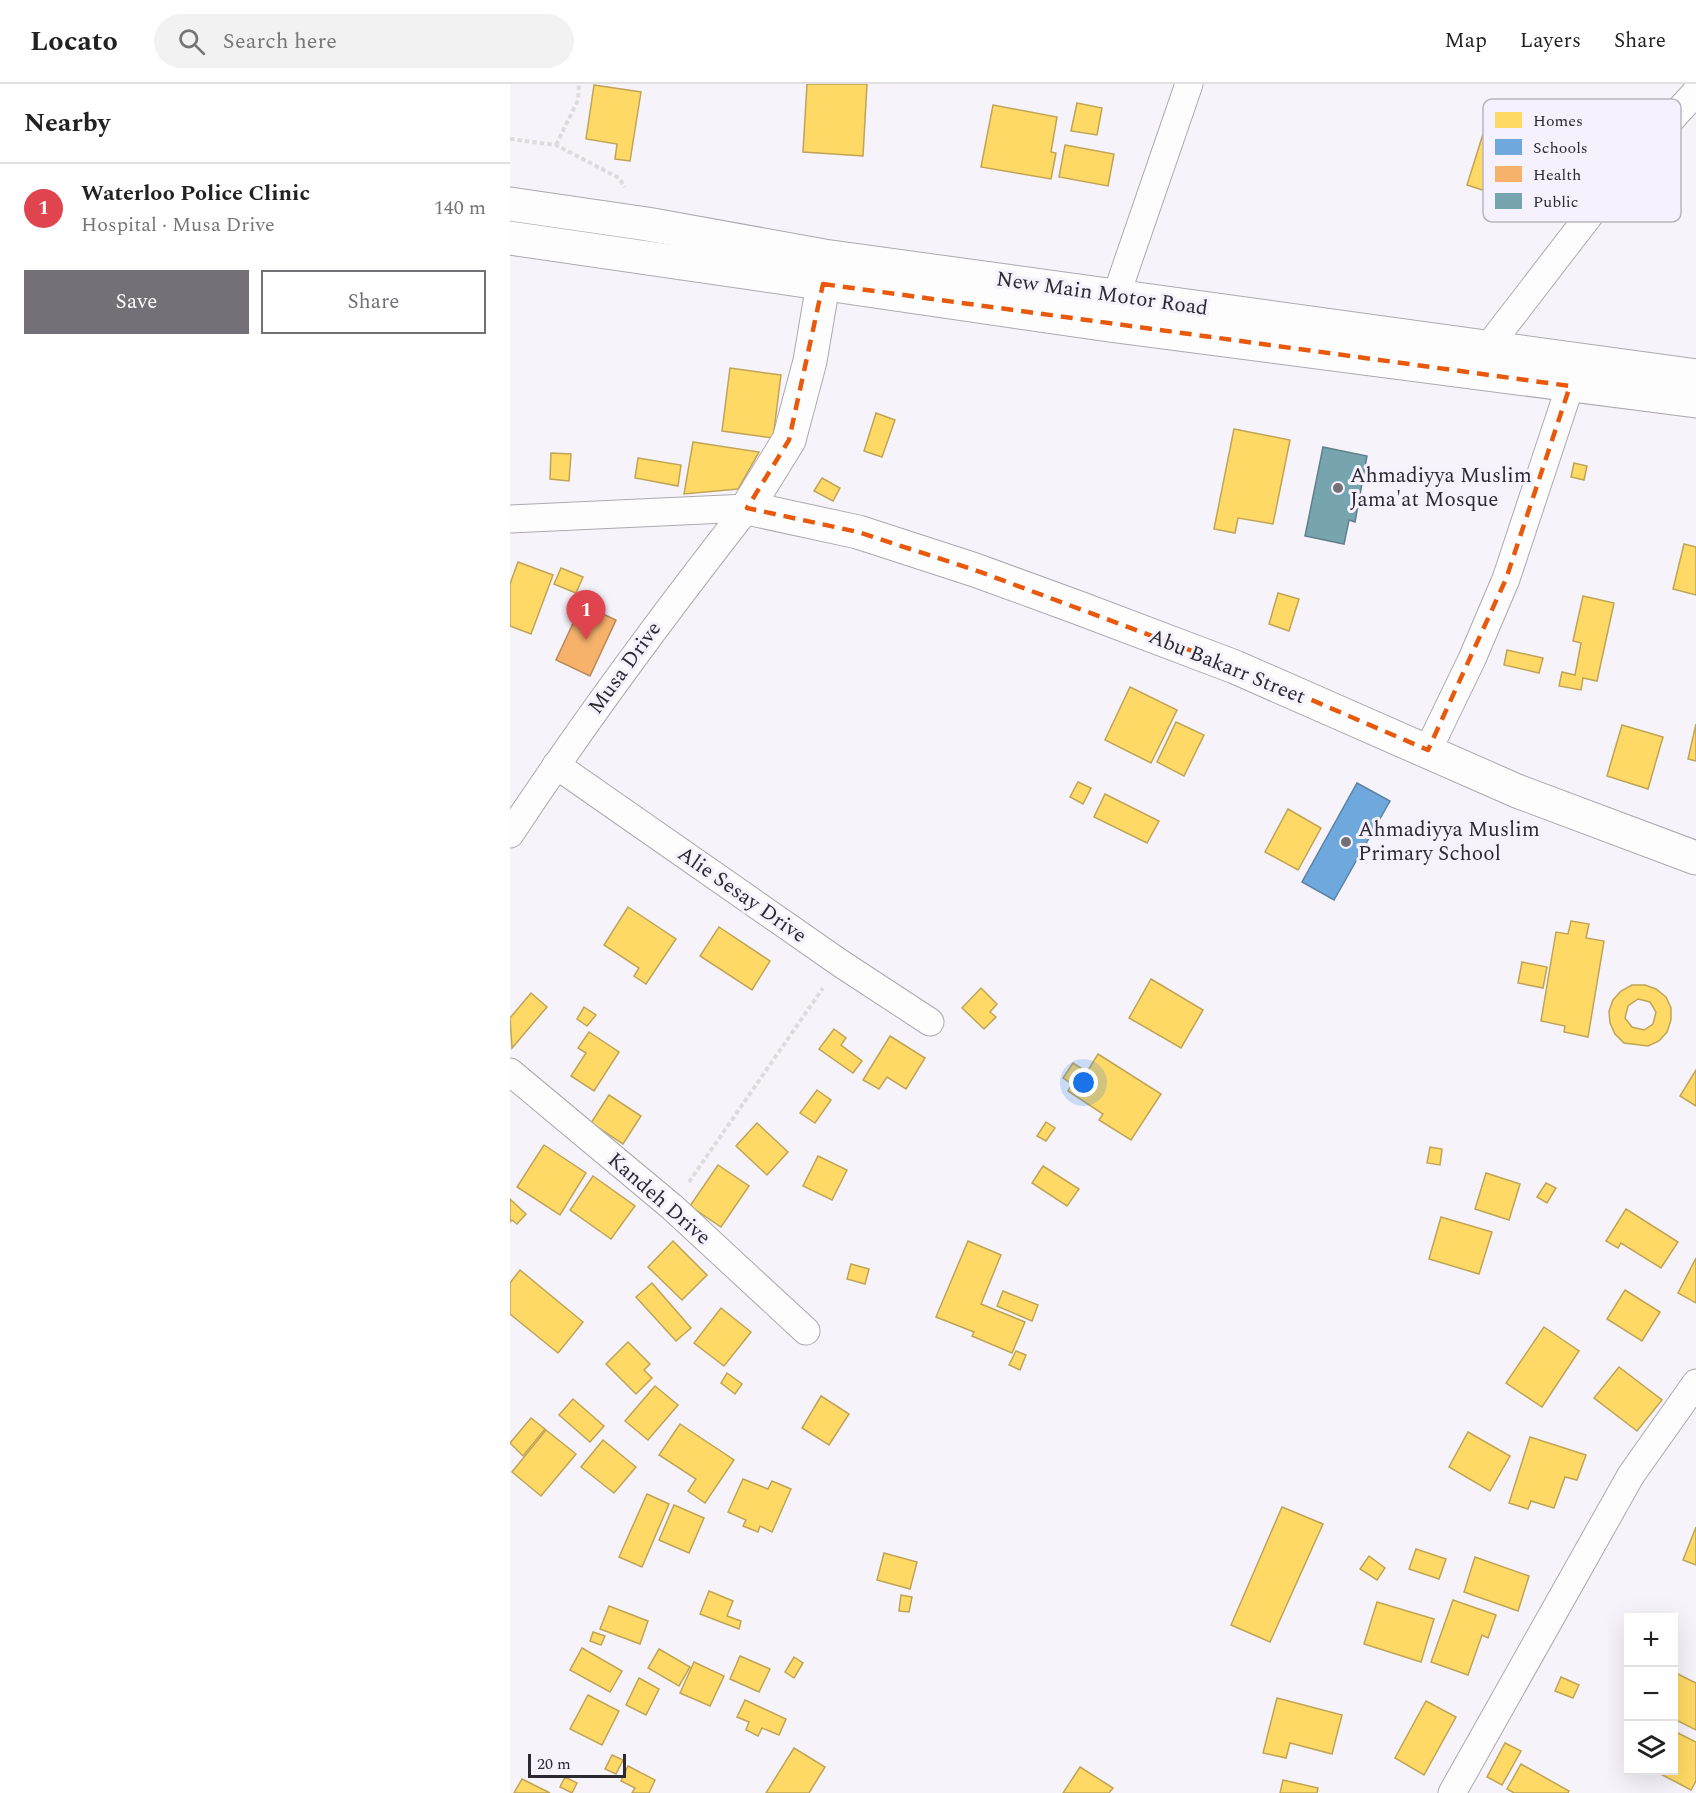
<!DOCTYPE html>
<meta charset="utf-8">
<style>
body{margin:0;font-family:Spectral,serif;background:#f2f2f2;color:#222}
.controls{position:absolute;right:18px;bottom:18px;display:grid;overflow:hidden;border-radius:0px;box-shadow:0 6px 24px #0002}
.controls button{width:54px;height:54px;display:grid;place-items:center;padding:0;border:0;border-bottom:2px solid #e0e0e0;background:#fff;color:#222;font:30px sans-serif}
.scale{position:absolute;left:18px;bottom:15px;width:98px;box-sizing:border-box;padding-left:6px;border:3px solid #2c2a30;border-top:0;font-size:16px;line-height:21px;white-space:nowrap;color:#2c2a30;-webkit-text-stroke:4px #f5f1fd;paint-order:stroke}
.you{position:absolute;left:574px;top:999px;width:21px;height:21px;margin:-15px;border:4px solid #fff;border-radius:50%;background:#1a73e8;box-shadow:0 0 0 9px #1a73e833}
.badge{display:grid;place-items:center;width:39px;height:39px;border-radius:50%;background:#737177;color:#fff;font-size:20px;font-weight:700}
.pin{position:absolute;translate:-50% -50px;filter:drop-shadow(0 2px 3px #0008)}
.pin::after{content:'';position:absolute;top:32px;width:21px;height:18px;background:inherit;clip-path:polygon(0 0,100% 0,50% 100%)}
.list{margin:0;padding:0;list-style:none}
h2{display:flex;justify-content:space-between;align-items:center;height:78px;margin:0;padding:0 24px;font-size:26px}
h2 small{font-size:20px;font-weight:400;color:#767676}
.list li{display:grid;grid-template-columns:39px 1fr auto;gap:18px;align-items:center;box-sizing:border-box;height:90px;padding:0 24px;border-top:2px solid #e0e0e0}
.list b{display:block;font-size:22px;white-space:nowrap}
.list p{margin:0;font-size:20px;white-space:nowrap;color:#767676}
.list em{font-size:20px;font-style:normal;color:#767676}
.actions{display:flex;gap:12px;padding:18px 24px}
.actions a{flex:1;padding:14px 0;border:2px solid #737177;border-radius:0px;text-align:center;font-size:21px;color:#737177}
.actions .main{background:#737177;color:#fff}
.icon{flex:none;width:33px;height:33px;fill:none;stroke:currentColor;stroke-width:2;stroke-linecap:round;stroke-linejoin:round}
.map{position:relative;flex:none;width:1186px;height:1709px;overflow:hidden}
header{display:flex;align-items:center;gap:36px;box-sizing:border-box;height:84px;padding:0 30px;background:#fff;border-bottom:2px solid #e0e0e0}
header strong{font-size:28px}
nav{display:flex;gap:33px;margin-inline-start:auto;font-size:21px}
.search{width:420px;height:54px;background:#f2f2f2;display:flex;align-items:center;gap:15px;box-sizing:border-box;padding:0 21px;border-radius:33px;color:#767676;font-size:22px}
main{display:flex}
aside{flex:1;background:#fff}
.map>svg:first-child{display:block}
.homes{fill:#ffd966;stroke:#c0a456;stroke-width:1.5;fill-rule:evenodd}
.schools{fill:#6fa8dc;stroke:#5b82a8;stroke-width:1.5}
.health{fill:#f6b26b;stroke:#b98959;stroke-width:1.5}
.public{fill:#76a5af;stroke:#608089;stroke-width:1.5}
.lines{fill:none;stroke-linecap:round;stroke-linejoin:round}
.minor-casing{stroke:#aba9af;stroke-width:29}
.tertiary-casing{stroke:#aba9af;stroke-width:35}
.trunk-casing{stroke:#aba9af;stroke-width:35}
.path{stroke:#dcdcde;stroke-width:4;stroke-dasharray:4.5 3;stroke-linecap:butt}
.minor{stroke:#fefdfe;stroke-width:27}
.tertiary{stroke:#fefdfe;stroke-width:33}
.trunk{stroke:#fefdfe;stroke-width:33}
.marked{fill:none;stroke:#e8590c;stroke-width:4.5;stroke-dasharray:12 8;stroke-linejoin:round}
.poi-dot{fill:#737177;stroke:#f5f1fd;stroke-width:2}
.labels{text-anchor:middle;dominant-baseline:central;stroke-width:6;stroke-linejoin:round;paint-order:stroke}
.street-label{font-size:21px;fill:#2c2a30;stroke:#f5f1fd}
.poi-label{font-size:21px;fill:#2c2a30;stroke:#f5f1fd;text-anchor:start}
.key{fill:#f5f1fd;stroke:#b9b5c0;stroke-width:1.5}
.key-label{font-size:16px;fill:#2c2a30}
</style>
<header>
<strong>Locato</strong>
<div class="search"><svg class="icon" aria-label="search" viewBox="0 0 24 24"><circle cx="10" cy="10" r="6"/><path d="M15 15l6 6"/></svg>Search here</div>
<nav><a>Map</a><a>Layers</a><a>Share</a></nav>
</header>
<main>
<aside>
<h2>Nearby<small></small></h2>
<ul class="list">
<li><span class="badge" style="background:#e0444e">1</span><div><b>Waterloo Police Clinic</b><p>Hospital · Musa Drive</p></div><em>140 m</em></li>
</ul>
<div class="actions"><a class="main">Save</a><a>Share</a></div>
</aside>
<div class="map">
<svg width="1186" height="1709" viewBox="0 0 1186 1709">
<rect width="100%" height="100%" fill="#f6f4fa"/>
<g class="homes">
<path d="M 297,0 L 357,0 L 353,72 L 293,68 Z"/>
<path d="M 84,1 L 131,8 L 120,77 L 105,75 L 107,60 L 76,55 Z"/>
<path d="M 567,19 L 592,24 L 587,51 L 561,47 Z"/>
<path d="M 483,21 L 547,33 L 541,68 L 546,69 L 541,95 L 471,83 Z"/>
<path d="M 973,50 L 1027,68 L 1010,118 L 957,101 Z"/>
<path d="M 555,61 L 604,70 L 598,102 L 549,93 Z"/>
<path d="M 220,284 L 271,291 L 263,354 L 212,347 Z"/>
<path d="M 366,329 L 385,336 L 372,373 L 354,367 Z"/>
<path d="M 724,345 L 780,356 L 763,440 L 728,434 L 725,449 L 704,445 Z"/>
<path d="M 183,358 L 249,368 L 228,405 L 174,410 Z"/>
<path d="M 41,369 L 61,370 L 59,397 L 40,395 Z"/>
<path d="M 128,374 L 171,381 L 168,402 L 125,394 Z"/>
<path d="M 1064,379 L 1077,382 L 1074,396 L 1061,393 Z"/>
<path d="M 312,394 L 330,404 L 323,417 L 304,407 Z"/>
<path d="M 1174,460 L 1186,463 L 1186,511 L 1163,505 Z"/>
<path d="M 8,478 L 43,491 L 21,550 L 0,542 L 0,500 Z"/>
<path d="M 51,484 L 73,493 L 66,509 L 44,500 Z"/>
<path d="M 768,509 L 789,515 L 779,547 L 759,540 Z"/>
<path d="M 1073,512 L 1104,519 L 1087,597 L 1073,594 L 1071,606 L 1049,602 L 1052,588 L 1065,591 L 1071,559 L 1063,557 Z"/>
<path d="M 997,566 L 1033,574 L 1029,589 L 994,581 Z"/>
<path d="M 620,603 L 667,626 L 641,679 L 595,656 Z"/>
<path d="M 666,638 L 694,651 L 674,692 L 647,678 Z"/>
<path d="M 1186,640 L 1186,677 L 1178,675 Z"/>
<path d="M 1112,641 L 1153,653 L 1138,705 L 1097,692 Z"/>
<path d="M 568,698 L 581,704 L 573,720 L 560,713 Z"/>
<path d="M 595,710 L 649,737 L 637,759 L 584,733 Z"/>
<path d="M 778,725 L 811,744 L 788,786 L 755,768 Z"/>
<path d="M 118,823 L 166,855 L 136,900 L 124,892 L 129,884 L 94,861 Z"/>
<path d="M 1061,837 L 1079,840 L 1076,854 L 1094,857 L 1078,953 L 1054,948 L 1055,942 L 1031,937 L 1046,848 L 1058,850 Z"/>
<path d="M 209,843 L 260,877 L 242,906 L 190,872 Z"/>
<path d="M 1012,878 L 1037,883 L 1033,904 L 1008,899 Z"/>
<path d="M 641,895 L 693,926 L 671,964 L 619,934 Z"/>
<path d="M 1122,901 L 1135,901 L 1146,905 L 1156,913 L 1161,924 L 1161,936 L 1157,948 L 1149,957 L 1138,962 L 1114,959 L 1105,950 L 1100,939 L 1099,927 L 1103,916 L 1111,907 ZM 1128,915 L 1140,918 L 1146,928 L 1143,940 L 1134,946 L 1122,943 L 1115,934 L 1118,922 Z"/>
<path d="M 471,904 L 487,920 L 480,928 L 486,933 L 474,945 L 452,924 Z"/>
<path d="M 21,909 L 37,923 L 2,964 L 0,934 Z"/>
<path d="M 74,923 L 86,931 L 77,942 L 67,935 Z"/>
<path d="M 324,945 L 336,954 L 331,961 L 352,977 L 343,989 L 309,965 Z"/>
<path d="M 79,948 L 109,968 L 84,1007 L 61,992 L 76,969 L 68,964 Z"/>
<path d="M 380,952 L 415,974 L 396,1005 L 377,993 L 369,1005 L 353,996 Z"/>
<path d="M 588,970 L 651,1010 L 621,1056 L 589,1036 L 593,1030 L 558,1007 L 562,1000 L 553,994 L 563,979 L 577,988 Z"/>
<path d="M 1186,986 L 1186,1022 L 1170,1012 Z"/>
<path d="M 307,1006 L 321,1016 L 305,1039 L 290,1029 Z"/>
<path d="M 99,1011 L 131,1032 L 113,1060 L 81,1039 Z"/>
<path d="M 536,1038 L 545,1044 L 536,1057 L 527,1052 Z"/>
<path d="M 247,1039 L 278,1068 L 257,1091 L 226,1062 Z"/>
<path d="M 34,1061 L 76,1089 L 50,1131 L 7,1103 Z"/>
<path d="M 920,1063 L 932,1065 L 930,1081 L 917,1079 Z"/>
<path d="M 308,1072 L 337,1086 L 322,1116 L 293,1102 Z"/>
<path d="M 208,1081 L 239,1102 L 211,1143 L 180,1122 Z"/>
<path d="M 533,1082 L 569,1105 L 557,1122 L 522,1099 Z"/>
<path d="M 976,1089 L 1010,1100 L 999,1136 L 965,1125 Z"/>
<path d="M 83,1092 L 125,1122 L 101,1155 L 60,1126 Z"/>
<path d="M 1036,1099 L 1046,1104 L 1037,1119 L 1027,1113 Z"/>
<path d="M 0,1115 L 16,1130 L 7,1140 L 2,1136 L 0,1138 Z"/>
<path d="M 1116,1125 L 1168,1158 L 1151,1184 L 1111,1159 L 1108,1164 L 1096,1157 Z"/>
<path d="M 931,1133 L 982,1148 L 969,1190 L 919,1175 Z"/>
<path d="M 163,1157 L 197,1191 L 172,1216 L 138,1183 Z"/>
<path d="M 458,1157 L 491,1171 L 471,1220 L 515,1238 L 502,1269 L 462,1252 L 464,1248 L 426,1233 Z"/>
<path d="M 1186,1174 L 1186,1219 L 1168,1209 Z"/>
<path d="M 341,1180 L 359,1185 L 355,1200 L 337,1195 Z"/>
<path d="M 10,1186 L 73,1238 L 48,1269 L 0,1230 L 0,1199 Z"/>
<path d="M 142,1199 L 181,1244 L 166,1257 L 126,1213 Z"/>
<path d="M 1115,1206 L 1150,1228 L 1132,1257 L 1097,1235 Z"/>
<path d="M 493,1207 L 528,1221 L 522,1237 L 487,1222 Z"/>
<path d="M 211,1224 L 241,1248 L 214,1282 L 184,1259 Z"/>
<path d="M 1034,1243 L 1069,1267 L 1032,1323 L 996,1299 Z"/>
<path d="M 118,1258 L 140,1280 L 134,1286 L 142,1294 L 126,1310 L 96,1280 Z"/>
<path d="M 506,1267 L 516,1271 L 510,1286 L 499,1281 Z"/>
<path d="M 1109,1283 L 1152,1316 L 1127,1347 L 1084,1314 Z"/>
<path d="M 217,1289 L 232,1300 L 225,1310 L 211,1299 Z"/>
<path d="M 145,1302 L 168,1321 L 138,1356 L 115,1337 Z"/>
<path d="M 311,1312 L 339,1330 L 319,1361 L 292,1344 Z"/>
<path d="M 63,1315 L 94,1342 L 80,1358 L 49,1331 Z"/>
<path d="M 21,1334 L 35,1345 L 13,1372 L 0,1359 Z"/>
<path d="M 170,1340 L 224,1376 L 195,1419 L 178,1407 L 186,1395 L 149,1371 Z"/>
<path d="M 36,1346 L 66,1370 L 31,1412 L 2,1388 Z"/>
<path d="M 958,1348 L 1000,1372 L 980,1407 L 939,1383 Z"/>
<path d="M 1020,1353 L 1076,1371 L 1067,1396 L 1055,1393 L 1044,1424 L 1021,1417 L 1018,1425 L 999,1419 Z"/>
<path d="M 93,1356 L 126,1383 L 104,1409 L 71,1383 Z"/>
<path d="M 233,1395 L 258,1405 L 262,1397 L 281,1405 L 262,1448 L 250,1442 L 248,1448 L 233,1442 L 236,1436 L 218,1428 Z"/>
<path d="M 137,1410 L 159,1420 L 132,1483 L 109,1473 Z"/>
<path d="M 164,1421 L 194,1434 L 179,1469 L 149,1456 Z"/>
<path d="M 772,1423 L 813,1440 L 760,1558 L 721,1541 Z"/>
<path d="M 1186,1443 L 1186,1481 L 1173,1476 Z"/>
<path d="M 906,1465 L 936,1475 L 929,1495 L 899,1485 Z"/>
<path d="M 374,1469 L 407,1478 L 400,1505 L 367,1496 Z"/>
<path d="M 859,1472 L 875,1484 L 867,1496 L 850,1485 Z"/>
<path d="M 965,1473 L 1019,1492 L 1008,1527 L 954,1508 Z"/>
<path d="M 199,1507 L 223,1517 L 217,1532 L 231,1537 L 229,1545 L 190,1530 Z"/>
<path d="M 391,1511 L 402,1513 L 399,1528 L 389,1527 Z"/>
<path d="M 943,1516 L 986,1531 L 978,1554 L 972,1551 L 958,1591 L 921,1578 Z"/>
<path d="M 867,1518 L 924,1535 L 911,1578 L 854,1560 Z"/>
<path d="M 99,1522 L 138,1537 L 130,1560 L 90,1545 Z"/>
<path d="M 83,1548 L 95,1552 L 91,1561 L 80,1557 Z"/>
<path d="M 72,1564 L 112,1587 L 100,1608 L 60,1586 Z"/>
<path d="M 149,1565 L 180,1583 L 169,1602 L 138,1584 Z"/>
<path d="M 230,1572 L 260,1585 L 249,1608 L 220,1595 Z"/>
<path d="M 284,1573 L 293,1579 L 284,1594 L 275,1588 Z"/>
<path d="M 184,1578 L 214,1592 L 200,1622 L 170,1609 Z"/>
<path d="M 1164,1588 L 1186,1599 L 1186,1646 L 1164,1635 Z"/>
<path d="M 1051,1593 L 1069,1601 L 1063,1614 L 1045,1607 Z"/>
<path d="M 129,1594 L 149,1605 L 136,1631 L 116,1621 Z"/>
<path d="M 78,1611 L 109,1627 L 92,1661 L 60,1645 Z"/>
<path d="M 767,1614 L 832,1631 L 822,1670 L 780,1659 L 776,1674 L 753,1669 Z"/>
<path d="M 235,1616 L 276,1635 L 269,1651 L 252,1644 L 248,1652 L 236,1646 L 239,1638 L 227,1633 Z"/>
<path d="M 916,1617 L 946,1633 L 914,1691 L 885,1674 Z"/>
<path d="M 1164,1647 L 1186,1658 L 1186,1697 L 1181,1706 L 1143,1686 L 1164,1686 Z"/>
<path d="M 995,1659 L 1011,1667 L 992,1701 L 977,1693 Z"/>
<path d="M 284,1664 L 315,1683 L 299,1709 L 256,1709 Z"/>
<path d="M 102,1671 L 113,1676 L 106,1690 L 95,1685 Z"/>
<path d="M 1011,1680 L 1059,1707 L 1058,1709 L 1004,1709 L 997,1705 Z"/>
<path d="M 118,1682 L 145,1696 L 139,1709 L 122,1709 L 125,1704 L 111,1697 Z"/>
<path d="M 570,1683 L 603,1704 L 599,1709 L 553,1709 Z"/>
<path d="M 55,1693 L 67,1699 L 62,1709 L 50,1703 Z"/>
<path d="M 12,1695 L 40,1709 L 4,1709 Z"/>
<path d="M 773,1696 L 808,1704 L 807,1709 L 770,1709 Z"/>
</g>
<path class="schools" d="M 847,699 L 880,717 L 824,816 L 792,798 Z"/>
<path class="health" d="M 72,520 L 106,536 L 80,592 L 46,576 Z"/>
<path class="public" d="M 813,363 L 857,372 L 845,438 L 839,436 L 834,460 L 795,452 Z"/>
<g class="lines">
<defs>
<g id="minor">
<path d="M 606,212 L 679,0"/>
<path d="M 978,263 L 1112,89 L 1186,8"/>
<path d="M 0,435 L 237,424"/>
<path d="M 918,666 L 962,575 L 996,495 L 1060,302"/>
<path d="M 46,681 L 330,879 L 420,938"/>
<path d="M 0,750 C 74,638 154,530 237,424"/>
<path d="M 0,988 L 162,1123 L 296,1247"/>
<path d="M 942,1709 L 1121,1391 L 1186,1299"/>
</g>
<path id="tertiary" d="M 313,200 L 300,277 L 279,356 L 237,424 L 348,448 L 465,486 L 569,524 L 725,583 L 1007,707 L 1186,774"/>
<g id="trunk">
<path d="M 0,120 L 137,140 L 314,172 L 1186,292"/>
<path d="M 0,154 L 599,241 L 1186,317"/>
</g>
</defs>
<use href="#minor" class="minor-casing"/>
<use href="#tertiary" class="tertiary-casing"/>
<use href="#trunk" class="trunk-casing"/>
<g class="path">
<path d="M 0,55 L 46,61 L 109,94 L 115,103"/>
<path d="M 46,61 L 68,16 L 69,0"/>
<path d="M 179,1098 L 313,904"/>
</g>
<use href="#minor" class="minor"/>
<use href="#tertiary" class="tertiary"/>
<use href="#trunk" class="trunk"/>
</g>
<path class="marked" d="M 313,200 L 1060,302 L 996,495 L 918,666 L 725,583 L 465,486 L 348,448 L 237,424 L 279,356 Z"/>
<g class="poi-dot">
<circle cx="828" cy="404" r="6"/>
<circle cx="836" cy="758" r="6"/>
</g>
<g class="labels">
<g class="street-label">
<text transform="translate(592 210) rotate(8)">New Main Motor Road</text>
<text transform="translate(717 583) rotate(22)">Abu Bakarr Street</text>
<text transform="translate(115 584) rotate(-54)">Musa Drive</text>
<text transform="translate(232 811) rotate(35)">Alie Sesay Drive</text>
<text transform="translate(149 1115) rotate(41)">Kandeh Drive</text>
</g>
<g class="poi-label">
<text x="840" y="392">Ahmadiyya Muslim<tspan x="840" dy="24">Jama'at Mosque</tspan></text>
<text x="848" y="746">Ahmadiyya Muslim<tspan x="848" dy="24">Primary School</tspan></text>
</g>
</g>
<rect x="973" y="15" width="198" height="123" rx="9" class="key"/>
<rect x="985" y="28" width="27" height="16" fill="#ffd966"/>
<rect x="985" y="55" width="27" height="16" fill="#6fa8dc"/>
<rect x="985" y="82" width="27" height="16" fill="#f6b26b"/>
<rect x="985" y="109" width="27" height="16" fill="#76a5af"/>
<g class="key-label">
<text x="1023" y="42">Homes</text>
<text x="1023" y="69">Schools</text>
<text x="1023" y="96">Health</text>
<text x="1023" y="123">Public</text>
</g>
</svg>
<div class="controls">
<button>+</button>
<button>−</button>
<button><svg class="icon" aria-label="layers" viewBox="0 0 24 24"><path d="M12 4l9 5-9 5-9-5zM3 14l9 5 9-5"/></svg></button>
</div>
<div class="scale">20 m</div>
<div class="you"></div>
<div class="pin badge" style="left:76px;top:556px;background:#e0444e">1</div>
</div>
</main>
